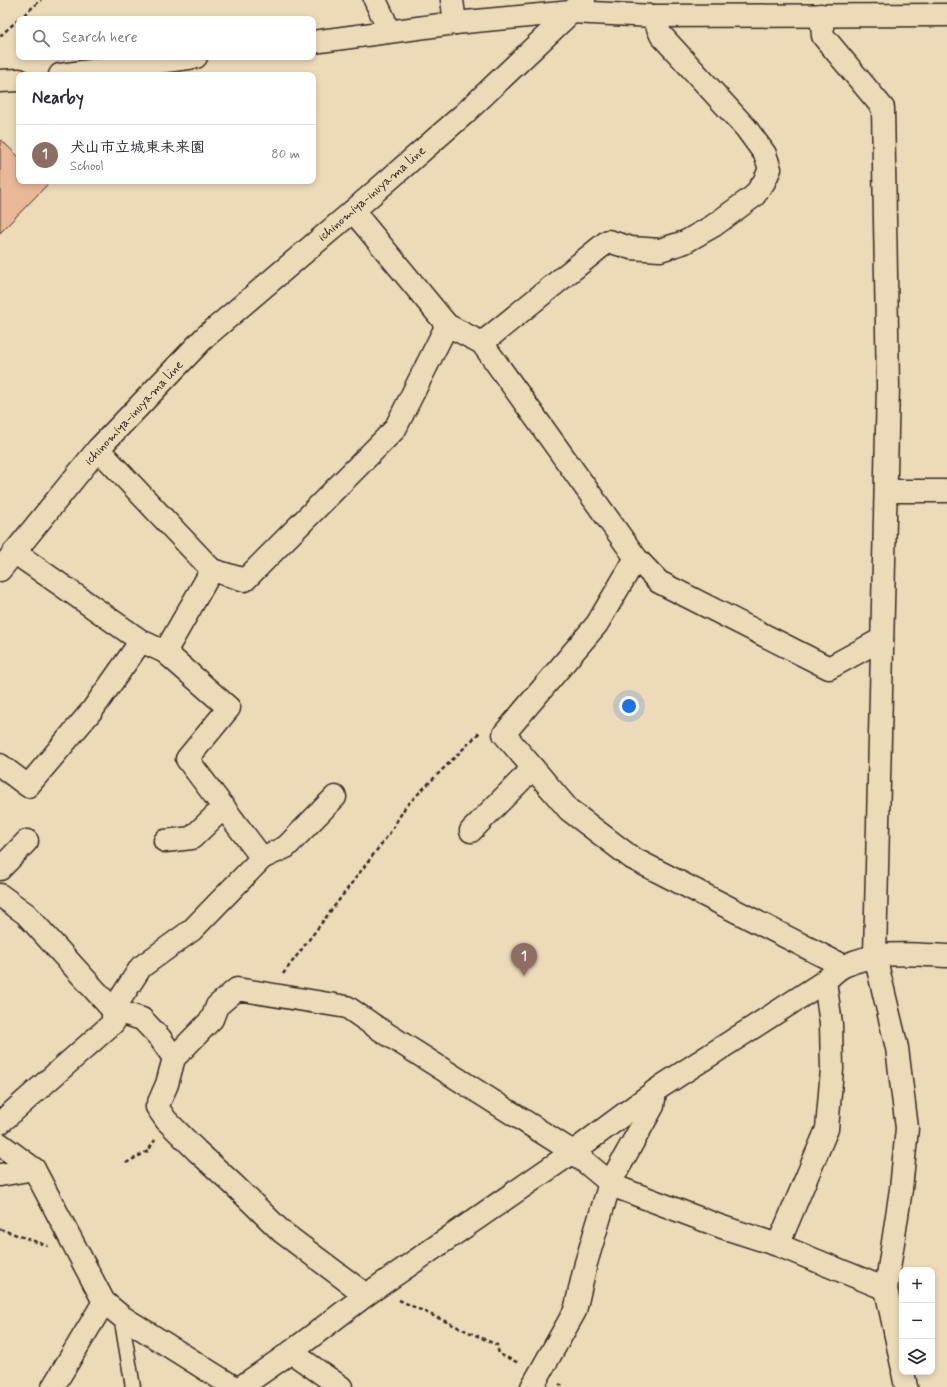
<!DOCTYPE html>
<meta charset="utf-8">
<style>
body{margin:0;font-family:Mynerve,"Klee One",sans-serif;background:#f2f2f3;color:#2b2b33}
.controls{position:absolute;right:12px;bottom:12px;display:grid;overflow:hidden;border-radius:8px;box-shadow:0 2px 6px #0003}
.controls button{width:36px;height:36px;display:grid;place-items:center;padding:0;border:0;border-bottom:1px solid #e1e1e2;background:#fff;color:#2b2b33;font:20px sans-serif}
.you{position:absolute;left:629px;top:706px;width:14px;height:14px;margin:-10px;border:3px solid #fff;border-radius:50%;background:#1a73e8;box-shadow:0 0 0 6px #1a73e833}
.badge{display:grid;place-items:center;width:26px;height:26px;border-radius:50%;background:#0f766e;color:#fff;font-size:13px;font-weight:700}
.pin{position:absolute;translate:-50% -33px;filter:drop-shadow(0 1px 2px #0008)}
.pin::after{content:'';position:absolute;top:21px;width:14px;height:12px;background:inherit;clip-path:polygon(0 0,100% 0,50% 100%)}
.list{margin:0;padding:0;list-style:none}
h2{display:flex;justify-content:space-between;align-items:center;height:52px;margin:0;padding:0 16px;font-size:17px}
h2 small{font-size:13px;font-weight:400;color:#7c7c81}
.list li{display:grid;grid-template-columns:26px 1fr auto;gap:12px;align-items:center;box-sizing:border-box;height:60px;padding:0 16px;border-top:1px solid #e1e1e2}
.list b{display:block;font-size:15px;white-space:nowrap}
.list p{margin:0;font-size:13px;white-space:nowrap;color:#7c7c81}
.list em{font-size:13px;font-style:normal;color:#7c7c81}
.icon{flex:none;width:22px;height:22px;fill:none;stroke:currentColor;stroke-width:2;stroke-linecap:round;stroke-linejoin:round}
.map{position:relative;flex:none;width:947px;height:1387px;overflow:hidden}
.search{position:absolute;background:#fff;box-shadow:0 2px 6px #0003;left:16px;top:16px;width:300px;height:44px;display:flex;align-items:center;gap:10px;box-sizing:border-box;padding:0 14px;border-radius:8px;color:#7c7c81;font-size:15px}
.panel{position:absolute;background:#fff;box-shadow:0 2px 6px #0003;left:16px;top:72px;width:300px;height:112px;border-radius:8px}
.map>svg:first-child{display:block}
.building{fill:#e8b899;stroke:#3b2a1e}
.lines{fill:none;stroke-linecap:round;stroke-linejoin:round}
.lane-casing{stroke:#3b2a1e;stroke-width:17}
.street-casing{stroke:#3b2a1e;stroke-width:25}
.primary-casing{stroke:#3b2a1e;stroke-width:25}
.path{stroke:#3b2a1e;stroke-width:2.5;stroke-dasharray:4 3;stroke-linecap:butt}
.lane{stroke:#ecdab8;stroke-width:14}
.street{stroke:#ecdab8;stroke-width:22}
.primary{stroke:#ecdab8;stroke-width:22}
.labels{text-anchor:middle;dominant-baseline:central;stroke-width:3;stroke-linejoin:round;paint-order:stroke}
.street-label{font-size:13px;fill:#3b2a1e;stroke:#ecdab8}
</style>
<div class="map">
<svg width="947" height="1387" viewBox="0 0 947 1387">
<rect width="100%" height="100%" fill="#ecdab8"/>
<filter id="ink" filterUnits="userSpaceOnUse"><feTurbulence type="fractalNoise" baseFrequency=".025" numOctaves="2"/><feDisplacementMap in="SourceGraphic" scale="8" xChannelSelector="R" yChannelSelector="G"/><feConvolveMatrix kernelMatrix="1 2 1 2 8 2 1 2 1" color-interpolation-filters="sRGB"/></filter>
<g filter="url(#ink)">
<path class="building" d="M 0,139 L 19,157 L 19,181 L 44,181 L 48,184 L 0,233 Z"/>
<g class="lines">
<defs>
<path id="lane" d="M 121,1316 L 133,1387"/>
<g id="street">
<path d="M 375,0 L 384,19 L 387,32"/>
<path d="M 452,0 L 455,23"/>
<path d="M 821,15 L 823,36 L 883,108 L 888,386 L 875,956 L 897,1048 L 907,1128 L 901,1189 L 886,1289 L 902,1365"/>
<path d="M 313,42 L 455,23 L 571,12 L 653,16 L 947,15"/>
<path d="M 60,75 L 196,57"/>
<path d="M 0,81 L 19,80"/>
<path d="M 353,211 L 447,325 L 482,343 L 636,558 L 659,582 L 829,668 L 882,639"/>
<path d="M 482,343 L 608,241 L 631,248 L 660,250 L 685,242 L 713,226 L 754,196 L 764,182 L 770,169 L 765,154 L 746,128 L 661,35 L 653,16"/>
<path d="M 98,449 L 212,570 L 165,652"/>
<path d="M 886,491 L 947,491"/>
<path d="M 636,558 L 597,624 L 504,734 L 569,810 L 632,858 L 843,966"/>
<path d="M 212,570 L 245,580 L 395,429 L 447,325"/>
<path d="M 0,765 L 28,786 L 93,709 L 141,641"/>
<path d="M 471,831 L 533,768"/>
<path d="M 165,841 L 192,838 L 224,807"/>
<path d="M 262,858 L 286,847 L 335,797"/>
<path d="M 0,869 L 27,841"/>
<path d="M 0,895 L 26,914 L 113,1010 L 142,1019 L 160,1038 L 174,1058"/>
<path d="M 0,1123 L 113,1023 L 113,1010 L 141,967 L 192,930 L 262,858 L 187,759 L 229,708 L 165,652 L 141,641 L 14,552"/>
<path d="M 0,1144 L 34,1169 L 104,1302 L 121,1316 L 234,1387"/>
<path d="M 0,1175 L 34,1169"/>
<path d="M 778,1245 L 827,1129 L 832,1069 L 831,1024 L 825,981"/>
<path d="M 366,1295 L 282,1232 L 234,1185 L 197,1151 L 166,1120 L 157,1107 L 167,1084 L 174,1058 L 212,1019 L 217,1006 L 237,989 L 347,1007 L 376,1027 L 573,1152 L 614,1186 L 722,1227 L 778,1245 L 886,1289"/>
<path d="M 291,1352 L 341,1387"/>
<path d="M 903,1372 L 906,1387"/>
<path d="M 53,1387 L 104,1302"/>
<path d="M 241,1387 L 291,1352 L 366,1295 L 573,1152 L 662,1086 L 825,981 C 831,976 837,969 844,966 C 880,950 909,954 947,956"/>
<path d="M 532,1387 L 575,1311 L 586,1263 L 610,1183 L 653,1106 L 655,1091"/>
</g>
<path id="primary" d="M 0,570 L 98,449 L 205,337 L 353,211 L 464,114 L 584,0"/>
</defs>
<use href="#lane" class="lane-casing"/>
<use href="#street" class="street-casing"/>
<use href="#primary" class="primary-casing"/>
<g class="path">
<path d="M 19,19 L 41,0"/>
<path d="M 0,36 L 19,19"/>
<path d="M 283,974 L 389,834 L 406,806 L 480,732"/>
<path d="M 126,1163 L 148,1151 L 155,1140"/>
<path d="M 0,1229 L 48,1246"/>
<path d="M 399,1300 L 497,1345 L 499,1354 L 519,1363"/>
<path d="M 559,1384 L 565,1387"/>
</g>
<use href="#lane" class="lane"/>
<use href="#street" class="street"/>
<use href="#primary" class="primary"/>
</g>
</g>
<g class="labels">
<g class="street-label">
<text transform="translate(372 194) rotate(-41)">ichinomiya-inuyama line</text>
<text transform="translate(134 413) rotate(-47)">ichinomiya-inuyama line</text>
</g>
</g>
</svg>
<div class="controls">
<button>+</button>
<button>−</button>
<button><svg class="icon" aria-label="layers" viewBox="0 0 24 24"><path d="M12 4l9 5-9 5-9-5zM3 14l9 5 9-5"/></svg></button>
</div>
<div class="you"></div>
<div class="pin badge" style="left:524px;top:976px;background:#8d6e63">1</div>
<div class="search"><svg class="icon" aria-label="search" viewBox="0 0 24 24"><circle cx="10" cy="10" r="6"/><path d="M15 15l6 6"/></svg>Search here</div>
<section class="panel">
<h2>Nearby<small></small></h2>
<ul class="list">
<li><span class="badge" style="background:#8d6e63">1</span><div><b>犬山市立城東未来園</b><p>School</p></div><em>80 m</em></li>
</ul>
</section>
</div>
